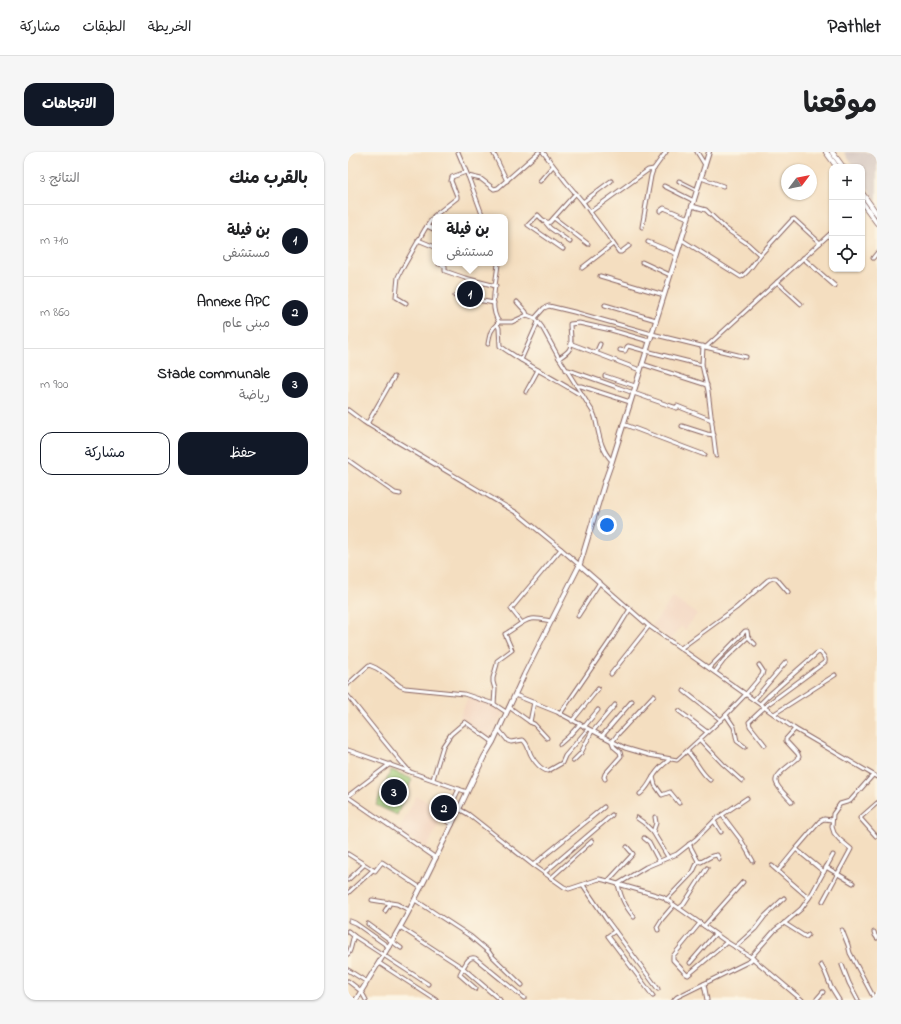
<!DOCTYPE html>
<html lang="ar">
<meta charset="utf-8">
<style>
body{margin:0;font-family:"Indie Flower","Playpen Sans Arabic",sans-serif;background:#f6f6f6;color:#202124;direction:rtl}
.controls{position:absolute;right:12px;top:12px;display:grid;overflow:hidden;border-radius:8px;box-shadow:0 1px 3px #0004}
.controls button{width:36px;height:36px;display:grid;place-items:center;padding:0;border:0;border-bottom:1px solid #e0e0e0;background:#fff;color:#202124;font:20px sans-serif}
.compass{position:absolute;left:433px;top:12px;width:36px;height:36px;border-radius:50%;background:#fff;box-shadow:0 1px 3px #0004;rotate:58deg}
.you{position:absolute;left:259px;top:373px;width:14px;height:14px;margin:-10px;border:3px solid #fff;border-radius:50%;background:#1a73e8;box-shadow:0 0 0 6px #1a73e833}
.badge{display:grid;place-items:center;width:26px;height:26px;border-radius:50%;background:#111827;color:#fff;font-size:13px;font-weight:700}
.pin{position:absolute;translate:-50% -50%;border:2px solid #fff;box-shadow:0 1px 4px #0006}
.popup{position:absolute;left:84px;top:62px;width:76px;height:52px;box-sizing:border-box;display:grid;place-content:center;border-radius:8px;background:#fff;filter:drop-shadow(0 1px 3px #0005);font-size:13px;white-space:nowrap;color:#757577}
.popup b{font-size:15px;color:#202124}
.popup::after{content:'';position:absolute;left:50%;top:100%;margin-left:-8px;border:8px solid transparent;border-top-color:#fff}
.list{margin:0;padding:0;list-style:none}
h2{display:flex;justify-content:space-between;align-items:center;height:52px;margin:0;padding:0 16px;font-size:17px}
h2 small{font-size:13px;font-weight:400;color:#757577}
.list li{display:grid;grid-template-columns:26px 1fr auto;gap:12px;align-items:center;box-sizing:border-box;height:72px;padding:0 16px;border-top:1px solid #e0e0e0}
.list b{display:block;font-size:15px;white-space:nowrap}
.list p{margin:0;font-size:13px;white-space:nowrap;color:#757577}
.list em{font-size:13px;font-style:normal;color:#757577}
.actions{display:flex;gap:8px;padding:12px 16px}
.actions a{flex:1;padding:9px 0;border:1px solid #111827;border-radius:12px;text-align:center;font-size:14px;color:#111827}
.actions .main{background:#111827;color:#fff}
.icon{flex:none;width:22px;height:22px;fill:none;stroke:currentColor;stroke-width:2;stroke-linecap:round;stroke-linejoin:round}
.map{position:relative;flex:none;width:529px;height:848px;overflow:hidden;direction:ltr;border-radius:12px}
header{display:flex;align-items:center;gap:24px;box-sizing:border-box;height:56px;padding:0 20px;background:#fff;border-bottom:1px solid #e0e0e0}
header strong{font-size:19px}
nav{display:flex;gap:22px;margin-inline-start:auto;font-size:14px}
.intro{display:flex;align-items:center;justify-content:space-between;box-sizing:border-box;height:96px;padding:0 24px}
h1{margin:0;font-size:28px}
.button{padding:10px 18px;border-radius:12px;background:#111827;color:#fff;font-size:14px;font-weight:700}
main{display:flex;gap:24px;padding:0 24px}
aside{flex:1;background:#fff;border-radius:12px;box-shadow:0 1px 3px #0004}
.map>svg:first-child{display:block}
.built{fill:#f3d4bf}
.industrial{fill:#cfc0bb}
.green{fill:#a0cc79;stroke:#757652}
.lines{fill:none;stroke-linecap:round;stroke-linejoin:round}
.minor-casing{stroke:#86625f;stroke-width:5}
.major-casing{stroke:#86625f;stroke-width:6}
.highway-casing{stroke:#86625f;stroke-width:6}
.minor{stroke:#fff;stroke-width:3}
.major{stroke:#fff;stroke-width:4}
.highway{stroke:#fff;stroke-width:4.5}
</style>
<header>
<strong>Pathlet</strong>
<nav><a>الخريطة</a><a>الطبقات</a><a>مشاركة</a></nav>
</header>
<div class="intro"><h1>موقعنا</h1><a class="button">الاتجاهات</a></div>
<main>
<div class="map">
<svg width="529" height="848" viewBox="0 0 529 848">
<rect width="100%" height="100%" fill="#fcf5e5"/>
<filter id="ink" filterUnits="userSpaceOnUse"><feTurbulence type="fractalNoise" baseFrequency=".025" numOctaves="2"/><feDisplacementMap in="SourceGraphic" scale="8" xChannelSelector="R" yChannelSelector="G"/><feConvolveMatrix kernelMatrix="1 2 1 2 8 2 1 2 1" color-interpolation-filters="sRGB"/></filter>
<filter id="wash" filterUnits="userSpaceOnUse"><feTurbulence type="fractalNoise" baseFrequency=".012" numOctaves="4" result="noise"/><feDisplacementMap in="SourceGraphic" scale="16" xChannelSelector="R" yChannelSelector="G"/><feGaussianBlur stdDeviation="0.9" result="paint"/><feColorMatrix in="noise" values="0 0 0 0 0 0 0 0 0 0 0 0 0 0 0 0 0 1.4 0 .05"/><feComposite in="paint" operator="in"/></filter>
<g filter="url(#wash)">
<rect width="100%" height="100%" fill="#f4dec0"/>
<g class="built">
<path d="M 325,445 L 349,462 L 337,478 L 333,474 L 322,488 L 304,474 Z"/>
<path d="M 120,545 L 146,552 L 155,561 L 142,588 L 112,565 Z"/>
<path d="M 68,644 L 94,656 L 90,663 L 94,665 L 79,696 L 51,678 Z"/>
</g>
<path class="industrial" d="M 496,0 L 529,0 L 529,49 L 514,28 L 514,15 L 506,15 Z"/>
<path class="green" d="M 43,618 L 64,627 L 49,663 L 28,653 Z"/>
</g>
<g filter="url(#ink)">
<g class="lines">
<defs>
<g id="minor">
<path d="M 110,0 L 120,24 L 135,65"/>
<path d="M 145,0 L 159,29"/>
<path d="M 195,0 L 218,30 L 235,50 L 242,60 L 260,84 L 271,100 L 273,100 L 281,94"/>
<path d="M 349,0 L 357,13"/>
<path d="M 120,24 L 133,27 L 146,37 L 150,36 L 191,0"/>
<path d="M 353,26 L 375,34"/>
<path d="M 192,29 L 205,14"/>
<path d="M 331,29 L 349,38"/>
<path d="M 316,34 L 346,49"/>
<path d="M 235,50 L 263,29"/>
<path d="M 344,54 L 358,58 L 361,61 L 378,77 L 400,92 L 412,103 L 444,68 L 446,67 L 472,91"/>
<path d="M 312,59 L 316,56 L 340,66"/>
<path d="M 242,60 L 300,18 L 306,17"/>
<path d="M 206,66 L 240,92"/>
<path d="M 197,70 L 202,76 L 222,90"/>
<path d="M 79,74 L 87,78"/>
<path d="M 294,75 L 303,24 L 305,18 L 318,0"/>
<path d="M 70,88 L 87,95"/>
<path d="M 334,88 L 393,125 C 401,120 406,111 412,103"/>
<path d="M 300,90 L 329,102"/>
<path d="M 215,97 L 180,73 L 190,63 C 193,66 197,72 202,70 L 228,41"/>
<path d="M 455,106 L 487,134"/>
<path d="M 525,106 L 529,101"/>
<path d="M 294,110 L 322,123"/>
<path d="M 150,111 C 149,128 140,156 151,170 L 164,170 L 179,163 L 187,166 L 194,175 L 211,206 L 245,260 L 247,265 C 251,281 252,297 264,309"/>
<path d="M 91,112 L 97,114 L 97,119 L 117,126 L 148,134"/>
<path d="M 234,116 L 265,92"/>
<path d="M 252,124 L 316,143"/>
<path d="M 429,130 L 453,152"/>
<path d="M 107,144 L 146,151"/>
<path d="M 169,150 L 178,160 L 179,163"/>
<path d="M 58,151 L 48,145 L 50,125 L 53,119 L 77,77 L 86,64 L 109,46 L 109,44 L 103,29 L 104,25 L 118,20"/>
<path d="M 257,153 L 308,168"/>
<path d="M 187,166 L 196,156 L 201,154 L 226,160 L 304,182 L 398,205"/>
<path d="M 149,172 L 151,176 L 152,194 C 177,212 205,226 231,242 L 233,241"/>
<path d="M 140,192 C 142,182 142,178 150,171"/>
<path d="M 224,192 L 292,218"/>
<path d="M 355,194 L 354,213 L 360,239 L 368,304"/>
<path d="M 358,195 L 484,80"/>
<path d="M 272,198 L 277,199 L 279,195 L 280,194 L 298,199"/>
<path d="M 298,199 L 354,213"/>
<path d="M 248,201 L 252,192"/>
<path d="M 211,206 C 214,204 219,201 221,198 C 225,194 222,179 222,172 L 231,171 L 263,178 L 301,189"/>
<path d="M 173,208 L 190,170"/>
<path d="M 294,212 L 359,233"/>
<path d="M 218,218 L 220,218 C 257,230 292,244 329,256 L 329,254 L 364,268"/>
<path d="M 257,224 L 287,234"/>
<path d="M 229,234 L 233,234 L 282,250"/>
<path d="M 178,240 L 190,218"/>
<path d="M 0,258 L 16,270 L 169,361 L 213,397 L 301,474 L 447,577 L 529,625"/>
<path d="M 19,272 L 46,225"/>
<path d="M 275,272 L 357,303"/>
<path d="M 334,274 L 359,282 L 366,283"/>
<path d="M 0,308 L 47,341 L 52,342"/>
<path d="M 230,464 L 252,430"/>
<path d="M 174,471 L 163,457 L 213,397"/>
<path d="M 333,496 L 388,456 L 420,428 L 425,426 L 428,426 L 440,440"/>
<path d="M 361,516 L 397,479 L 399,479 L 400,485 L 407,492"/>
<path d="M 367,520 L 376,508 L 400,485"/>
<path d="M 263,522 L 301,474"/>
<path d="M 0,532 L 21,513 L 28,516 L 36,521 L 52,534 L 57,536 L 116,542 L 146,552 L 158,560"/>
<path d="M 336,539 L 373,568"/>
<path d="M 167,543 L 209,560 L 277,596 L 301,603 L 329,608 L 376,565 L 398,542 L 414,523 L 415,519 L 411,513"/>
<path d="M 0,544 C 20,569 40,595 61,619"/>
<path d="M 406,548 L 438,510"/>
<path d="M 146,552 L 147,537 L 145,530 L 145,526 L 149,512 L 149,509 L 164,498 L 157,482 C 165,478 175,468 183,467 C 190,466 197,468 203,469"/>
<path d="M 412,552 L 420,544 L 469,501 L 472,500 C 475,503 478,506 477,510 L 420,552 L 401,570 L 402,574 L 417,593"/>
<path d="M 161,555 L 182,570 L 186,550"/>
<path d="M 331,559 L 359,580"/>
<path d="M 212,562 L 266,483 L 282,457"/>
<path d="M 426,562 L 487,523"/>
<path d="M 378,563 L 386,575 L 389,589 L 397,595"/>
<path d="M 224,569 L 250,537"/>
<path d="M 182,570 L 186,572 L 199,586"/>
<path d="M 236,575 L 250,558"/>
<path d="M 151,578 L 160,589 L 163,590 L 175,588 C 180,592 180,597 183,603 C 186,609 193,618 200,619 L 214,611 L 217,604 L 240,577"/>
<path d="M 245,579 L 267,553"/>
<path d="M 254,584 L 284,549"/>
<path d="M 352,588 L 375,612 L 394,629"/>
<path d="M 212,592 L 221,584 L 232,572"/>
<path d="M 0,598 L 119,640"/>
<path d="M 339,599 C 349,609 351,619 362,628"/>
<path d="M 225,609 L 233,601 L 244,579"/>
<path d="M 305,625 L 307,633 L 314,643 L 322,640 L 331,651"/>
<path d="M 85,627 L 95,594 L 103,582 L 117,570 L 145,590"/>
<path d="M 257,627 L 256,625 L 257,622 L 273,604 L 272,600 L 266,595 L 264,590 L 270,582 L 306,543"/>
<path d="M 292,642 C 301,635 301,630 307,622 C 311,616 316,612 321,608"/>
<path d="M 0,644 L 42,612"/>
<path d="M 0,645 L 88,706"/>
<path d="M 444,650 C 439,644 430,637 428,630 C 426,622 446,611 451,605 L 450,602 L 438,589 L 438,587 L 447,577"/>
<path d="M 111,657 L 120,662 L 185,713 L 216,735 L 221,737 L 251,727 L 256,728 L 315,745 L 376,788 L 403,805 L 454,848"/>
<path d="M 374,663 L 393,688 L 405,709"/>
<path d="M 307,665 L 308,671 L 305,680 L 320,705"/>
<path d="M 289,666 L 296,671 L 305,680"/>
<path d="M 366,669 L 373,680"/>
<path d="M 104,673 L 97,668 L 97,666 L 111,637"/>
<path d="M 528,684 L 512,666 L 529,651"/>
<path d="M 296,686 L 301,690 L 311,709"/>
<path d="M 341,692 L 350,709 L 353,710 L 364,704 L 369,703 L 371,707"/>
<path d="M 448,697 L 476,720"/>
<path d="M 0,702 L 27,719 L 34,710 L 73,736"/>
<path d="M 185,713 L 256,655"/>
<path d="M 424,714 L 461,746"/>
<path d="M 478,715 L 505,731"/>
<path d="M 430,719 L 448,697 L 472,669 L 476,667 L 484,668"/>
<path d="M 196,721 L 264,663"/>
<path d="M 203,726 L 244,689"/>
<path d="M 0,728 L 16,713"/>
<path d="M 260,729 L 285,702 L 279,695"/>
<path d="M 235,733 L 258,767 L 267,779 L 260,784 L 305,844"/>
<path d="M 0,741 L 25,718"/>
<path d="M 24,748 L 49,752 L 61,758"/>
<path d="M 67,748 L 122,784 L 141,800 L 143,803 L 174,833"/>
<path d="M 318,748 L 345,720 L 350,709"/>
<path d="M 475,749 L 503,697 L 491,687 L 486,681 L 484,675 L 485,662 L 492,652 L 502,649 L 525,623"/>
<path d="M 331,756 L 335,753 L 359,716"/>
<path d="M 37,759 L 41,753 L 41,750"/>
<path d="M 286,765 C 277,754 273,746 270,732 L 298,715 L 329,702 L 348,687 L 368,667 L 399,646"/>
<path d="M 2,769 L 7,771 L 41,795"/>
<path d="M 352,771 L 325,804 L 325,808 L 338,822 L 340,823 L 379,790"/>
<path d="M 436,771 L 458,785 L 460,783"/>
<path d="M 20,772 L 53,796"/>
<path d="M 356,774 L 395,730"/>
<path d="M 52,775 L 115,816 C 118,811 121,804 127,806 L 176,846"/>
<path d="M 310,778 L 309,775 L 314,767 L 326,753"/>
<path d="M 494,778 L 500,793 L 502,801 L 527,848"/>
<path d="M 0,779 L 6,784 L 80,832"/>
<path d="M 267,779 L 310,837"/>
<path d="M 526,780 L 527,783 L 529,786"/>
<path d="M 387,795 L 407,777 L 417,764 L 436,746"/>
<path d="M 0,802 C 4,797 3,790 6,784"/>
<path d="M 403,805 L 427,778 L 439,769 L 453,757 L 463,743 L 485,703"/>
<path d="M 31,811 L 88,848"/>
<path d="M 342,811 L 367,782"/>
<path d="M 473,813 L 477,820 L 483,835 L 491,848"/>
<path d="M 494,813 L 501,831 L 510,848"/>
<path d="M 0,818 L 19,830"/>
<path d="M 0,829 L 13,839"/>
<path d="M 356,832 L 359,848"/>
<path d="M 128,837 L 112,823 L 112,822 L 115,816 L 152,848"/>
<path d="M 13,839 L 18,848"/>
<path d="M 326,848 L 329,845 L 402,809 L 405,806"/>
<path d="M 468,848 L 475,840"/>
</g>
<path id="major" d="M 8,848 C 28,814 51,781 68,745 C 92,699 113,652 136,605 L 145,590 L 176,523 L 232,412 L 257,329 L 264,309 L 361,0"/>
<g id="highway">
<path d="M 478,0 L 489,15"/>
<path d="M 484,0 L 495,15"/>
<path d="M 514,41 L 529,62"/>
<path d="M 514,50 L 529,71"/>
</g>
</defs>
<use href="#minor" class="minor-casing"/>
<use href="#major" class="major-casing"/>
<use href="#highway" class="highway-casing"/>
<use href="#minor" class="minor"/>
<use href="#major" class="major"/>
<use href="#highway" class="highway"/>
</g>
</g>
</svg>
<div class="controls">
<button>+</button>
<button>−</button>
<button><svg class="icon" aria-label="locate" viewBox="0 0 24 24"><circle cx="12" cy="12" r="6"/><path d="M12 2v4M12 18v4M2 12h4M18 12h4"/></svg></button>
</div>
<svg class="compass" viewBox="-18 -18 36 36"><path d="M0-13l5 13h-10z" fill="#e53935"/><path d="M0 13l5-13h-10z" fill="#757577"/></svg>
<div class="you"></div>
<div class="pin badge" style="left:122px;top:142px">1</div>
<div class="popup"><b>بن فيلة</b>مستشفى</div>
<div class="pin badge" style="left:96px;top:656px">2</div>
<div class="pin badge" style="left:46px;top:640px">3</div>
</div>
<aside>
<h2>بالقرب منك<small>النتائج: 3</small></h2>
<ul class="list">
<li><span class="badge">1</span><div><b>بن فيلة</b><p>مستشفى</p></div><em>710 m</em></li>
<li><span class="badge">2</span><div><b>Annexe APC</b><p>مبنى عام</p></div><em>860 m</em></li>
<li><span class="badge">3</span><div><b>Stade communale</b><p>رياضة</p></div><em>900 m</em></li>
</ul>
<div class="actions"><a class="main">حفظ</a><a>مشاركة</a></div>
</aside>
</main>
